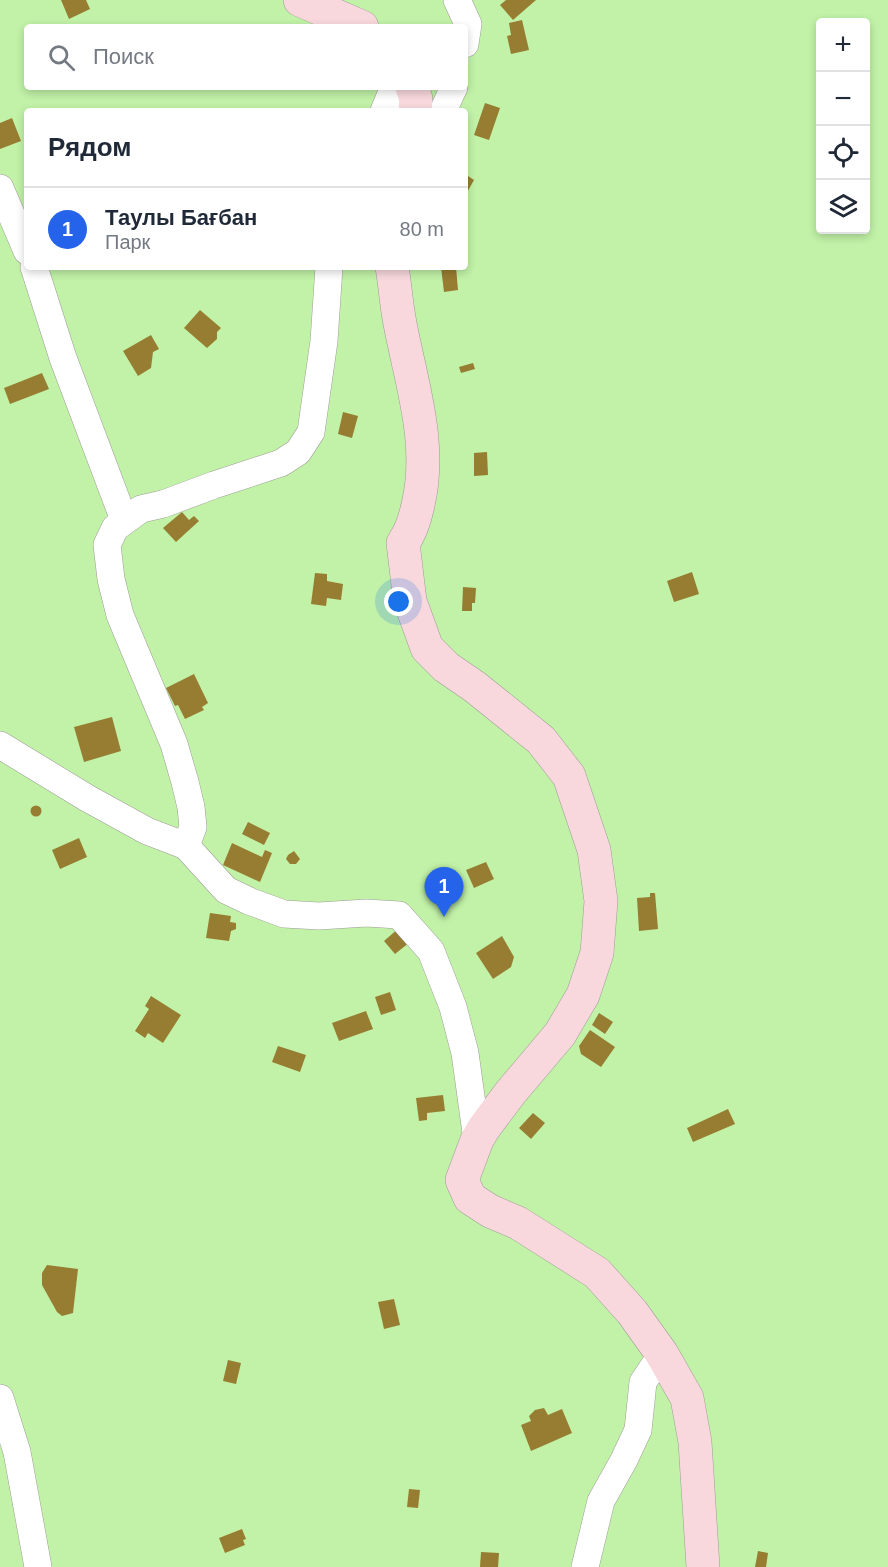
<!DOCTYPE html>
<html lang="ru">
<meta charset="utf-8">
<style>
body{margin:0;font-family:Helvetica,sans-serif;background:#f6f6f7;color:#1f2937}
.controls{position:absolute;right:18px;top:18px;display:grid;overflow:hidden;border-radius:6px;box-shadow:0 3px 9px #0003}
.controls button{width:54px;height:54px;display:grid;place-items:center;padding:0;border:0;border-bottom:2px solid #e0e1e3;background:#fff;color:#1f2937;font:30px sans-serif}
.you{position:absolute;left:399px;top:602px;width:21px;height:21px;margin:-15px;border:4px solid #fff;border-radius:50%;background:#1a73e8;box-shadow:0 0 0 9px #1a73e833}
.badge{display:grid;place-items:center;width:39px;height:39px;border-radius:50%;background:#2563eb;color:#fff;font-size:20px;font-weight:700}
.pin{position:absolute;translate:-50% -50px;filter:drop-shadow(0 2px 3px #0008)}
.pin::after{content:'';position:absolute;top:32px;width:21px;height:18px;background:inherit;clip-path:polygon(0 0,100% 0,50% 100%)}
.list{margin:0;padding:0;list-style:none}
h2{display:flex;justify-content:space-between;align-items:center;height:78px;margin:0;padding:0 24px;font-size:26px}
h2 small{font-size:20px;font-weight:400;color:#747a83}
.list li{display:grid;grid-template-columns:39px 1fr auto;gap:18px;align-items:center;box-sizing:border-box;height:84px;padding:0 24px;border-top:2px solid #e0e1e3}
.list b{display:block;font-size:22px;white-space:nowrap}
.list p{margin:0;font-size:20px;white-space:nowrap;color:#747a83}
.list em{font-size:20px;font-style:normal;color:#747a83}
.icon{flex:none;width:33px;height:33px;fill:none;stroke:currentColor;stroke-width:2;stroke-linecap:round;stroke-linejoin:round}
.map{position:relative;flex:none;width:888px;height:1567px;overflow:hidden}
.search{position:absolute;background:#fff;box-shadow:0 3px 9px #0003;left:24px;top:24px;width:444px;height:66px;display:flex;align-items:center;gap:15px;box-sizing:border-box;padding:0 21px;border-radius:6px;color:#747a83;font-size:22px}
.panel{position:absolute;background:#fff;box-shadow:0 3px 9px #0003;left:24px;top:108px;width:444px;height:162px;border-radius:6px}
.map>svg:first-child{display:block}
.green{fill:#c1f2a7;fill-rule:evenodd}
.building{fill:#977d31}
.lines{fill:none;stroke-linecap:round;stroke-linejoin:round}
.street-casing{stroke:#9e9c97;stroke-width:28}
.secondary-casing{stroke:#9e9c97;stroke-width:34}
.street{stroke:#fff;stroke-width:27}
.secondary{stroke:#f8d8dc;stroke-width:33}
</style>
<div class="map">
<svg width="888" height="1567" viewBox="0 0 888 1567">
<rect width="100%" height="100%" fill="#f1efe8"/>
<path class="green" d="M 0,0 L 888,0 L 888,1567 L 0,1567 ZM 820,22 L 866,22 L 866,230 L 820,230 ZM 27,27 L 465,27 L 465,87 L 27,87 ZM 27,111 L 465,111 L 465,267 L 27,267 Z"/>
<g class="building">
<path d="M 61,0 L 86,0 L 90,9 L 69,19 Z"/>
<path d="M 506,0 L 536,0 L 513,20 L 500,5 Z"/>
<path d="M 522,20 L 529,50 L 511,54 L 507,36 L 511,35 L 509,23 Z"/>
<path d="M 485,103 L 500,108 L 489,140 L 474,135 Z"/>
<path d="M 12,118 L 21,141 L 0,149 L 0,123 Z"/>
<path d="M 465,174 L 474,180 L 465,196 Z"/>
<path d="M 441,267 L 456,267 L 458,290 L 444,292 Z"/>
<path d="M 200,310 L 221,328 L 217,332 L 217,339 L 207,348 L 184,328 Z"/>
<path d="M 151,335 L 159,349 L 153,352 L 151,368 L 138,376 L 123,351 Z"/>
<path d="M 473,363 L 475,369 L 461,373 L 459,367 Z"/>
<path d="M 42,373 L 49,389 L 10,404 L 4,388 Z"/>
<path d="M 343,412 L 358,416 L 352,438 L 338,434 Z"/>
<path d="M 487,452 L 488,475 L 474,476 L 474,453 Z"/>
<path d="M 182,512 L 189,520 L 194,516 L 199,521 L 176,542 L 163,528 Z"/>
<path d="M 692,572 L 699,594 L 674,602 L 667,581 Z"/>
<path d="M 315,573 L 327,574 L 327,581 L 343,584 L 341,600 L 327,598 L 326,606 L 311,604 Z"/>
<path d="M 463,587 L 476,588 L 475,603 L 472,603 L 472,611 L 462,611 Z"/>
<path d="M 194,674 L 208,703 L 202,707 L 204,710 L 185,719 L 178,705 L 175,706 L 166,688 Z"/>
<path d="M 112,717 L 121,751 L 84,762 L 74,727 Z"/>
<circle cx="36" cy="811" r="5.5"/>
<path d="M 248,822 L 270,833 L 264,845 L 242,834 Z"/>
<path d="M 79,838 L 87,857 L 60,869 L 52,850 Z"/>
<path d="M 232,843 L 262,857 L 265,850 L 272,853 L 260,882 L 223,865 Z"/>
<path d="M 294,851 L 300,859 L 296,864 L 290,864 L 286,859 L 288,855 Z"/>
<path d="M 486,862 L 494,879 L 474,888 L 466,870 Z"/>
<path d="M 650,893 L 655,893 L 658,929 L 639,931 L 637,898 L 650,897 Z"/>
<path d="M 210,913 L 231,916 L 230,922 L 236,923 L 236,929 L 231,931 L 229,941 L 206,938 Z"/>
<path d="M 399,928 L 410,942 L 395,954 L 384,941 Z"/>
<path d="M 502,936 L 514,957 L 511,967 L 493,979 L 476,953 Z"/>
<path d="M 390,992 L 396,1010 L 381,1015 L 375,997 Z"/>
<path d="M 151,996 L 181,1015 L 163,1043 L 148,1033 L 145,1038 L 135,1031 L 149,1009 L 145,1006 Z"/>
<path d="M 366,1011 L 373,1029 L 339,1041 L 332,1023 Z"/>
<path d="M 599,1013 L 613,1022 L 605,1034 L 592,1025 Z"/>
<path d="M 590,1030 L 615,1047 L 601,1067 L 581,1054 L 579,1046 Z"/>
<path d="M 278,1046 L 306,1055 L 300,1072 L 272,1062 Z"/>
<path d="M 443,1095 L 445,1111 L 427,1113 L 427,1120 L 419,1121 L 416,1098 Z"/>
<path d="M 728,1109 L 735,1124 L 693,1142 L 687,1128 Z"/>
<path d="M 533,1113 L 545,1123 L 531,1139 L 519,1128 Z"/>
<path d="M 47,1265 L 78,1269 L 73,1313 L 62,1316 L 57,1312 L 42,1285 L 42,1273 Z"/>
<path d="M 394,1299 L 400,1325 L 384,1329 L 378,1302 Z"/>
<path d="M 228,1360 L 241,1363 L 236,1384 L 223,1381 Z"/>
<path d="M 544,1408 L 548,1415 L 562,1409 L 572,1433 L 531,1451 L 521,1425 L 531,1421 L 529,1416 L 535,1410 Z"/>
<path d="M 409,1489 L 420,1490 L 418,1508 L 407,1507 Z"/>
<path d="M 242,1529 L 246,1539 L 243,1540 L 245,1545 L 225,1553 L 219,1538 Z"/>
<path d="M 758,1551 L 768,1553 L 766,1567 L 755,1567 Z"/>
<path d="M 481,1552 L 499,1553 L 498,1567 L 480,1567 Z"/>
</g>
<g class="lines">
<defs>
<g id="street">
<path d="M 457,0 L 468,24 L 465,44"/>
<path d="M 384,111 L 394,87"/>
<path d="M 443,111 L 454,87"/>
<path d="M 0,188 L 27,251"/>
<path d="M 34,267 L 63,358 L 124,520"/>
<path d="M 0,745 L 87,798 L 147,831 L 186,846 L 226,890 L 249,901 L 284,914 L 319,916 L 366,913 L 399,915 L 431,951 L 453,1007 L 465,1053 L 477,1140"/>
<path d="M 186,846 L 193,827 L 191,807 L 185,782 L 174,744 L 120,615 L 111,579 L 107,545 L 115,528 L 141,509 L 163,504 L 214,485 L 281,463 L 298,452 L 311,432 L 324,341 L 329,267"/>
<path d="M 0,1398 L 17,1452 L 38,1567"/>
<path d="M 585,1567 L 601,1501 L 624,1460 L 638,1430 L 643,1382 L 662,1354"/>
</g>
<g id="secondary">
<path d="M 300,0 L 362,27"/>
<path d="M 412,87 L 416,99 L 415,111"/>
<path d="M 392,267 C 395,284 396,301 399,318 C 410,380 433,441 418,505 C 415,519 411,532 403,543 L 410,601 L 427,648 L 446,667 L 475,687 L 541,740 L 569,776 L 594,850 L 601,901 L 597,953 L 583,995 L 560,1034 L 511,1092 L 484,1128 L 477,1140 L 462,1180 L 470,1198 L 490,1211 L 518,1223 L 597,1273 L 632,1312 L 662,1354 L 687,1398 L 695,1442 L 703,1567"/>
</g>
</defs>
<use href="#street" class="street-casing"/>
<use href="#secondary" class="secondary-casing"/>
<use href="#street" class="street"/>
<use href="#secondary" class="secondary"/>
</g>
</svg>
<div class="controls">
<button>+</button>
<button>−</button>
<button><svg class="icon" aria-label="locate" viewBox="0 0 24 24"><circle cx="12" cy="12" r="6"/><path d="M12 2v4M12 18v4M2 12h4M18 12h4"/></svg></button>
<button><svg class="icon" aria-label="layers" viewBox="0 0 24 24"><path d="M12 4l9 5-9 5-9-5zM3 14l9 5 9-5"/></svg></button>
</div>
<div class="you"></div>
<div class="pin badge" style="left:444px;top:917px">1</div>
<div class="search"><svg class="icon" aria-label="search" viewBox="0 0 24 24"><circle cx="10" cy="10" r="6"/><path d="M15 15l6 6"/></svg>Поиск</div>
<section class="panel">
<h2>Рядом<small></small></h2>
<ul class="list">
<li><span class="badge">1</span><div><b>Таулы Бағбан</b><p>Парк</p></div><em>80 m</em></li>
</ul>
</section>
</div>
